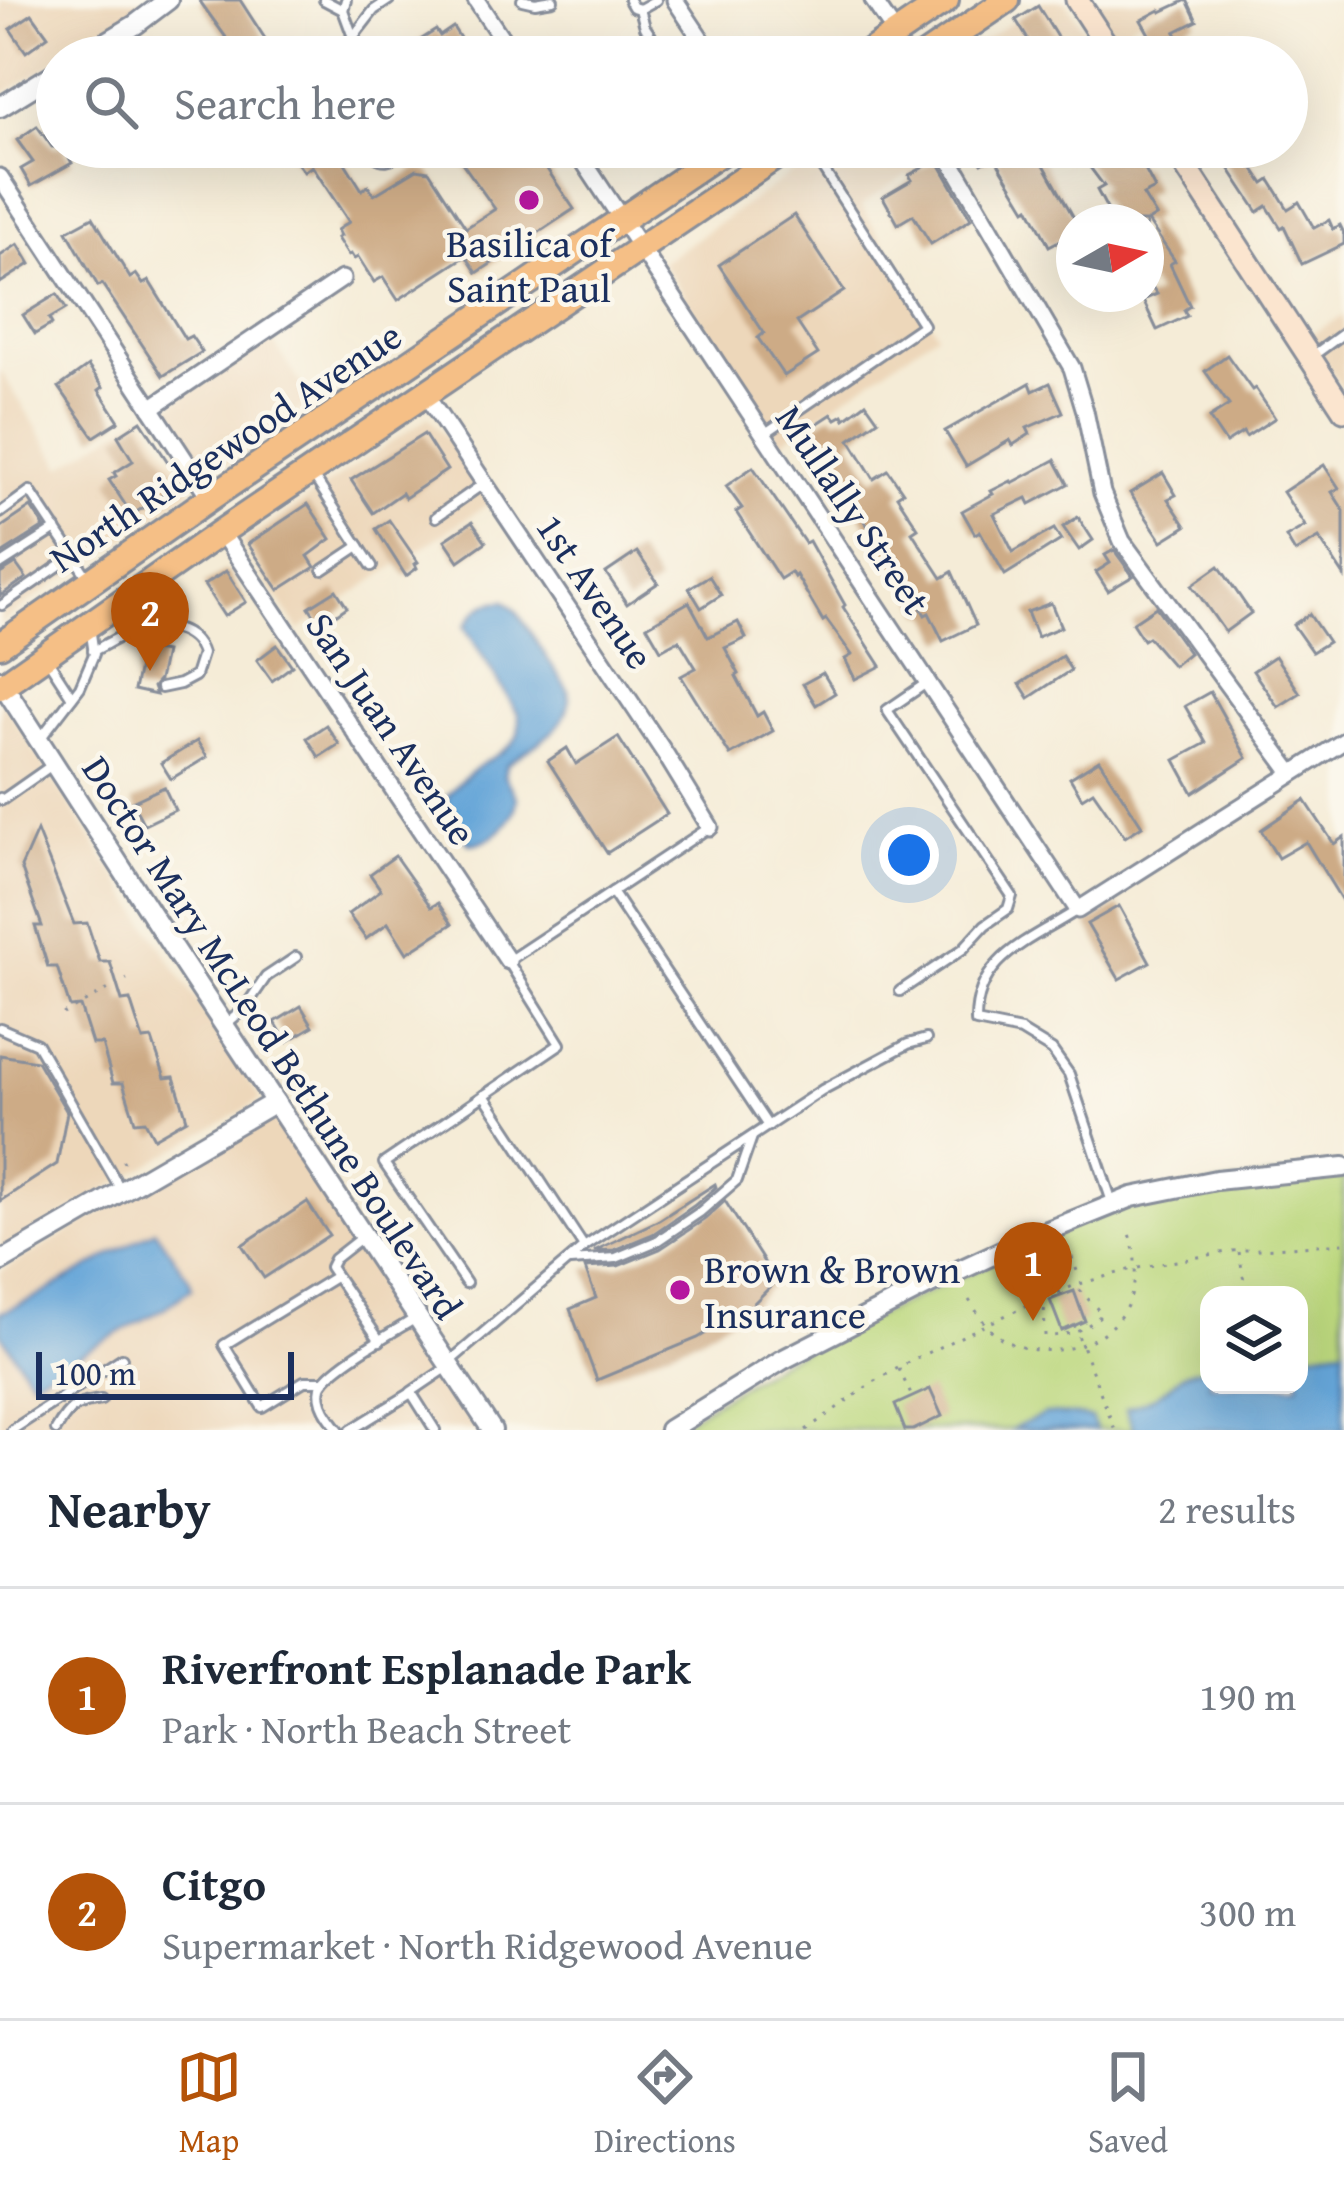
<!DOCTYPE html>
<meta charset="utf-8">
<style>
body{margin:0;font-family:"Gentium Book Plus",serif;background:#f6f6f7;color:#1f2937}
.controls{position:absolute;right:36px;bottom:36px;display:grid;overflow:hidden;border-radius:24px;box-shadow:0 12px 48px #0002}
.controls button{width:108px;height:108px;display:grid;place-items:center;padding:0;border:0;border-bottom:3px solid #e0e1e3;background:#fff;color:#1f2937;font:60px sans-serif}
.compass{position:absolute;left:1056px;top:204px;width:108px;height:108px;border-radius:50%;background:#fff;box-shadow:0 12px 48px #0002;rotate:81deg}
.scale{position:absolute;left:36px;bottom:30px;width:258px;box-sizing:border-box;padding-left:12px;border:6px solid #1b2f5e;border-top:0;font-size:33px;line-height:42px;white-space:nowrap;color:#1b2f5e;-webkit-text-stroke:9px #fbf7ec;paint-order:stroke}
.you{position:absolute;left:909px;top:855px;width:42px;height:42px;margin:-30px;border:9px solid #fff;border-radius:50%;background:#1a73e8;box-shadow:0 0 0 18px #1a73e833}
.badge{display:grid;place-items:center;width:78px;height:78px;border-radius:50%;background:#b45309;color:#fff;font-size:39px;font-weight:700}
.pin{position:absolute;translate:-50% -99px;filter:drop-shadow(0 3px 6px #0008)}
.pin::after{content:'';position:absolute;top:63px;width:42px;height:36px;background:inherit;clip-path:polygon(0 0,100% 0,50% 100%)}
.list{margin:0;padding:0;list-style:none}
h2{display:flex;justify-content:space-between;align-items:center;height:156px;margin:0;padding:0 48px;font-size:51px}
h2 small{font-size:39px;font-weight:400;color:#747a83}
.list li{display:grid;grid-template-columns:78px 1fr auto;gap:36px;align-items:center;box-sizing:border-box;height:216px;padding:0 48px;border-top:3px solid #e0e1e3}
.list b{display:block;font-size:45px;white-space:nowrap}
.list p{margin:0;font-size:39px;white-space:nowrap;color:#747a83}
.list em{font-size:39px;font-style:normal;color:#747a83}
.icon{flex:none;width:66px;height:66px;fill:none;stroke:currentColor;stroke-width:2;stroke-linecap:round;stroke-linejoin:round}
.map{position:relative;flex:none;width:1344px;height:1430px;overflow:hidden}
.search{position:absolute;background:#fff;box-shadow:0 12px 48px #0002;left:36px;right:36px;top:36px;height:132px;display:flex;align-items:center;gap:30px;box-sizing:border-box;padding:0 42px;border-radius:66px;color:#747a83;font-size:45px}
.sheet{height:588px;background:#fff}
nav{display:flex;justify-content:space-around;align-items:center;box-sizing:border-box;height:168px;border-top:3px solid #e0e1e3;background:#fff;font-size:33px;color:#747a83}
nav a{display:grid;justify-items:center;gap:6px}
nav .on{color:#b45309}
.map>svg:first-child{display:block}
.built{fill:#edd7ba}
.green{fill:#bbd77d;stroke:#6b836e;stroke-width:3}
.water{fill:#65a5d8;stroke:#406a9b;stroke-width:3}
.building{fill:#cdab86}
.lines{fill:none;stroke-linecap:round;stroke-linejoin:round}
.service-casing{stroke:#888e9a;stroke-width:14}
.minor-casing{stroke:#888e9a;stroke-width:21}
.tertiary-casing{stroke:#888e9a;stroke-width:24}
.secondary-casing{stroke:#888e9a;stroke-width:27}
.primary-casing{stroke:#888e9a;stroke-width:30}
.path{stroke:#888e9a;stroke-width:3;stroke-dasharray:3 9;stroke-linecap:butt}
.service{stroke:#fff;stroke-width:8}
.minor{stroke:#fff;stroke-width:15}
.tertiary{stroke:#fff;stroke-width:18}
.secondary{stroke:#fbe5cf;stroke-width:21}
.primary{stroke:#f5bf86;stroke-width:24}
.poi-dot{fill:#b5179e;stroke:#fbf7ec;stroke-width:4.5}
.labels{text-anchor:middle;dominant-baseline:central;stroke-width:9;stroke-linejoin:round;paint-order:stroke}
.poi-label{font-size:39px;fill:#1b2f5e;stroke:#fbf7ec}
.street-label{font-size:39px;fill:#1b2f5e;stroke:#fbf7ec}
</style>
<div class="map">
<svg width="1344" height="1430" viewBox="0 0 1344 1430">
<rect width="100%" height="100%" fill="#fbf7ec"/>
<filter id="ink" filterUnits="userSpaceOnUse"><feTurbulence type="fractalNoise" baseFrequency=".00833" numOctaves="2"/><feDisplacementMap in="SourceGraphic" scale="24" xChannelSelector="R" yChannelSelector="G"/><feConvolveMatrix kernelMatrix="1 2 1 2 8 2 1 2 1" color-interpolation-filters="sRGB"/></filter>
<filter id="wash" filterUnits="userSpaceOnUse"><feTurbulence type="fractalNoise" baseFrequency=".004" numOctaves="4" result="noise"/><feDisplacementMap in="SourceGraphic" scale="48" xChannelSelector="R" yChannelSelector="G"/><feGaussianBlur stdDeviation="2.7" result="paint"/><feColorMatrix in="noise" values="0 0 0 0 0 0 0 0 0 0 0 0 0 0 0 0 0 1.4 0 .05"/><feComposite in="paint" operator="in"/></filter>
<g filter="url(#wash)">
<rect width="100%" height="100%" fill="#f5ecd7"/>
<g class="built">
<path d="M 0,0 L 153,0 L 64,57 L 57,57 L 57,61 L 0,96 Z"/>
<path d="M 1043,0 L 1065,0 L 1096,48 L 1083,57 L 961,57 Z"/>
<path d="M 1088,0 L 1169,0 L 1113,37 Z"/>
<path d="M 830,147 L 931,147 L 936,155 L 861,205 L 937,333 L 781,442 L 662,262 Z"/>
<path d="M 1344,315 L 1344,392 L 1308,336 Z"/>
<path d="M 271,338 L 312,401 L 208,477 L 164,410 Z"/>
<path d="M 0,370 L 62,467 L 143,414 L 192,489 L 92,563 L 57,582 L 0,624 Z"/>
<path d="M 429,417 L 494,500 L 299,630 L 241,543 Z"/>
<path d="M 3,702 L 261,1100 L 0,1251 L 0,704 Z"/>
<path d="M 271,1115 L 480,1430 L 0,1430 L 0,1333 L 17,1363 L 35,1298 L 0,1313 L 0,1272 Z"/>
</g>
<path class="green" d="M 1344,1167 L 1344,1348 L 1299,1354 L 1299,1295 L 1209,1295 L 1209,1367 C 1172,1372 1181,1381 1155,1396 C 1146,1401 1136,1405 1126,1409 L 1134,1430 L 1096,1430 L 1091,1418 C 1056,1412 1042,1416 1010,1430 L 669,1430 L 782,1360 L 1132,1197 Z"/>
<g class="water">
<path d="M 505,601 L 515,609 L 568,690 C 576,727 531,746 506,765 L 504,776 L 517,798 C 515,822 493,842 470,844 C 458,830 447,815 447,796 C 457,785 466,775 478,767 C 500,751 525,748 518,714 L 465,627 C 475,609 484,602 505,601 Z"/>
<path d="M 155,1230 L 189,1279 L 192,1288 L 163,1309 L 31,1380 L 0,1333 L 0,1313 L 35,1298 Z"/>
<path d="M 1344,1348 L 1344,1430 L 1134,1430 L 1126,1409 C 1135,1405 1146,1401 1155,1396 C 1181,1382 1172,1372 1209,1367 L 1209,1385 L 1299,1385 L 1299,1354 Z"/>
<path d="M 1045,1414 L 1071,1415 L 1091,1418 L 1096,1430 L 1010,1430 Z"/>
</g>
<g id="blocks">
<g class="building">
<path d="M 199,0 L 240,0 L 277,57 L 240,57 Z"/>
<path d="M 1187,0 L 1197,21 L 1175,32 L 1190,57 L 1162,57 L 1141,20 L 1160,10 L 1161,12 Z"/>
<path d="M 1038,6 L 1060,42 L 1038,56 L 1016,20 Z"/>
<path d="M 32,14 L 48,36 L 26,52 L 10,29 Z"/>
<path d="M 453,27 L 472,57 L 422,57 L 414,44 L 436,30 L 440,36 Z"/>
<path d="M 37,126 L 52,147 L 63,147 L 72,163 L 31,186 L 21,169 L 33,162 L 17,140 Z"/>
<path d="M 285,147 L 335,147 L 362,190 L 368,186 L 374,195 L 417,169 L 429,171 L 466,228 L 495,209 L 451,147 L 532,147 L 574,209 L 477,273 L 466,256 L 398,300 L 383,277 L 374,282 L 358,257 L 354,259 L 351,254 L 348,255 L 337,238 L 340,236 L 337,230 L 349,222 L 312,166 L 304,172 Z"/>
<path d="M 972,147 L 1034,147 L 1074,218 L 1074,233 L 1049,246 L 1029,207 L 1026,209 L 994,156 L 982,163 Z"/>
<path d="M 1098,147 L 1125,147 L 1139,168 L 1143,166 L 1155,189 L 1143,195 L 1156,216 L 1148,221 L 1175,261 L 1170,264 L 1190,306 L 1184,310 L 1187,316 L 1157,330 L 1143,300 L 1157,294 L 1146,278 L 1146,222 L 1114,222 L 1097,190 L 1104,186 L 1083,158 Z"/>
<path d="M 1225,147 L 1262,147 L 1246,157 L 1264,184 L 1270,180 L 1288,209 L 1299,202 L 1314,228 L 1329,220 L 1333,229 L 1340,225 L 1344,233 L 1344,244 L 1302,264 L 1284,226 L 1281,228 L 1267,206 L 1258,212 L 1229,168 L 1218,151 Z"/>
<path d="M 937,160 L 971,219 L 931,244 L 913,215 L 898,224 L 883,197 L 912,180 L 909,175 Z"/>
<path d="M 794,215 L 844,291 L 797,322 L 818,354 L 784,376 L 758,338 L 764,333 L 719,265 Z"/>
<path d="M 93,217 L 130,278 L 136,274 L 143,284 L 149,281 L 185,339 L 191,336 L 202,352 L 163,376 L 102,284 L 98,286 L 67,231 Z"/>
<path d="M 18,244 L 30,264 L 0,283 L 0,256 Z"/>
<path d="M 57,294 L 66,309 L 49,319 L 52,324 L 35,334 L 23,315 Z"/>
<path d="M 1227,355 L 1252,390 L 1255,388 L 1275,418 L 1246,437 L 1243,432 L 1226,443 L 1209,418 L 1229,405 L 1205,371 Z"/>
<path d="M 88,366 L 103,387 L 99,390 L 119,421 L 94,437 L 59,387 Z"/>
<path d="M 1030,383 L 1033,391 L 1050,383 L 1063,412 L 1027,428 L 1030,434 L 1013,445 L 1010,440 L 966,466 L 945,431 Z"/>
<path d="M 866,403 L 878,420 L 850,440 L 874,479 L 888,470 L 903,492 L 897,496 L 918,528 L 912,532 L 942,578 L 952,572 L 976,625 L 943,641 L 929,613 L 925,615 L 887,549 L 884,551 L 806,431 L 832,414 L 836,419 L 843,415 L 845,419 Z"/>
<path d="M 141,421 L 181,482 L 132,515 L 109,480 L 116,476 L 114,473 L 133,461 L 118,436 Z"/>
<path d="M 424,434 L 447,470 L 405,498 L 402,493 L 373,513 L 351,480 Z"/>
<path d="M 1055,460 L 1068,484 L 1030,504 L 1027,498 L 994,514 L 1013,552 L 1054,529 L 1061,540 L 1005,575 L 980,531 L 975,534 L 962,511 L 993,494 L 991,491 L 1011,481 L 1012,483 Z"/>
<path d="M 1324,465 L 1339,488 L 1332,492 L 1344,511 L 1344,576 L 1319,538 L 1295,552 L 1286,537 L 1305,526 L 1283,492 Z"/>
<path d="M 753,467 L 805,543 L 809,541 L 845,605 L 843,607 L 881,666 L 855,679 L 845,659 L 852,655 L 826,619 L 823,621 L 796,575 L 794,577 L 791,572 L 780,579 L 736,512 L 742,508 L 726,486 Z"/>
<path d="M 1163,473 L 1176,495 L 1168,499 L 1186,526 L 1162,541 L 1130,493 Z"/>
<path d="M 308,504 L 331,539 L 308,556 L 315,567 L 279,590 L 248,544 Z"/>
<path d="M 31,507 L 44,527 L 0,555 L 0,528 Z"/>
<path d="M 1078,517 L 1093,540 L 1079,550 L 1063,527 Z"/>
<path d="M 389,520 L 418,562 L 415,564 L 417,568 L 406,576 L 376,529 Z"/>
<path d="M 472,522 L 486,542 L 459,561 L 445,540 Z"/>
<path d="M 1114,550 L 1133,576 L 1108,591 L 1096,572 L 1110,563 L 1105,555 Z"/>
<path d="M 637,552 L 658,583 L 627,604 L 606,573 Z"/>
<path d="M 16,564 L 26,578 L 0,596 L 0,574 Z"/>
<path d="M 1219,566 L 1251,613 L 1225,632 L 1192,585 Z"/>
<path d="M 226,571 L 246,602 L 224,616 L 204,585 Z"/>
<path d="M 709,576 L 721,595 L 701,608 L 689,588 Z"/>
<path d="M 336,590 L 347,607 L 321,625 L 309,607 Z"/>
<path d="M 689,602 L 708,637 L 738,622 L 746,638 L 725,648 L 739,674 L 736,676 L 757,716 L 763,712 L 773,731 L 730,755 L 681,676 L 696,668 L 679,640 L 661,650 L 647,626 Z"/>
<path d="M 1051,603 L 1061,627 L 1037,637 L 1027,612 Z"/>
<path d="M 1156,607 L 1189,653 L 1173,666 L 1148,637 L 1143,640 L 1132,623 Z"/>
<path d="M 1309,614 L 1328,642 L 1312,652 L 1293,625 Z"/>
<path d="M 277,645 L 292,666 L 272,681 L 257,660 Z"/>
<path d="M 143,648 L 165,652 L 159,680 L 153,687 L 156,695 L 134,690 Z"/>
<path d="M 1062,656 L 1071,670 L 1029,698 L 1020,684 Z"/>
<path d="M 1275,656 L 1300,693 L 1278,707 L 1253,671 Z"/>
<path d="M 823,673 L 835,693 L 816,705 L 803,684 Z"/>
<path d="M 1210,692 L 1247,758 L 1193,793 L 1175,760 L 1206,743 L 1185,706 Z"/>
<path d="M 326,725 L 339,744 L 319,757 L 307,738 Z"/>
<path d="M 618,737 L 667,814 L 607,853 L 548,761 L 567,748 L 576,764 Z"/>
<path d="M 197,741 L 207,757 L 171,779 L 161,763 Z"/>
<path d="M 1099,760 L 1142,826 L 1125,837 L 1093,791 L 1082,798 L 1070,778 Z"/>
<path d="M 164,787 L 175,810 L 144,825 L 132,802 Z"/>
<path d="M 1305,800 L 1334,844 L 1344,837 L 1344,904 L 1306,842 L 1278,858 L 1261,830 Z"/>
<path d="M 37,831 L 74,924 L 87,923 L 100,962 L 110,962 L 122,1001 L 130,1000 L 143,1040 L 152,1039 L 165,1078 L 174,1077 L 187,1119 L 154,1138 L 145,1121 L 135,1122 L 123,1083 L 113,1083 L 102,1044 L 92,1044 L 80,1006 L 70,1007 L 57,967 L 48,967 L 35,926 L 42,926 L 21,867 Z"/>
<path d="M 395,856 L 431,907 L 438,903 L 452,924 L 407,953 L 388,923 L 366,939 L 348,914 L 381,890 L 370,874 Z"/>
<path d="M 1119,906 L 1150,962 L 1119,979 L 1087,924 Z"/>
<path d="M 301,1006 L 313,1026 L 287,1042 L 275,1022 Z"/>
<path d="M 0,1055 L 37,1061 L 67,1112 L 57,1164 L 0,1201 Z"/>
<path d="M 715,1184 L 716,1187 L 695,1205 L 653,1234 L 614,1250 L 594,1251 L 659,1220 Z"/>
<path d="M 725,1201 L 776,1281 L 751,1306 L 698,1338 L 597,1380 L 570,1309 L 596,1298 L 585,1268 L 618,1266 L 660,1249 L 705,1219 Z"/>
<path d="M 307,1202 L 329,1235 L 264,1278 L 242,1245 Z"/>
<path d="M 1074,1291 L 1085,1321 L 1062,1331 L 1050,1300 Z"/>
<path d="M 930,1389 L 942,1416 L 913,1430 L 905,1430 L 895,1405 Z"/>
</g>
</g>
</g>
<g filter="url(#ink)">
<use href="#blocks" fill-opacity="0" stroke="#888e9a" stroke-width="3"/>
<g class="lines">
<defs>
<g id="service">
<path d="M 324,0 L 343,10"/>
<path d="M 346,0 L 343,10 L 353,37 L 365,57"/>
<path d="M 522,0 L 535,3 L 553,0"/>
<path d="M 629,0 L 633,7 L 640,9 L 656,0"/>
<path d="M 640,9 L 645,27 L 665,57"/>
<path d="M 330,57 L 353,37 L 374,10 L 389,0"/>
<path d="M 367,147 C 379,166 394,162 408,147"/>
<path d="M 628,147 L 632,147"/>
<path d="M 1311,357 L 1344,333"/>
<path d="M 764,434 L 923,325 L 809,147"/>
<path d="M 314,477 L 372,566"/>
<path d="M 0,513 L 30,491 L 88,578"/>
<path d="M 436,517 L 483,484"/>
<path d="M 0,565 L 56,529"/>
<path d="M 323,570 L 359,546"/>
<path d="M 2,605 L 73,556"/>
<path d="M 93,651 C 107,644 122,634 137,630 C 162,622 194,628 202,654 L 195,676 L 180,684 L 161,688"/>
<path d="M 46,657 L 72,697"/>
<path d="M 40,739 L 80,687 L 94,654 L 90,627"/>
<path d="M 0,798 L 2,800 L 52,765"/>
<path d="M 612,892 L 768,1126"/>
<path d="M 1076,911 C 1029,941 975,958 976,1022 L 1021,1031 L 1052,1050 L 1069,1074 L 1113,1205"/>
<path d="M 900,991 L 963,949 L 985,925 L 1008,909 L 1012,896 L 887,710 L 928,682"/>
<path d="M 224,1026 L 244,1009 L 266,977 L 296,957"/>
<path d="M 0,1028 L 37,1044 L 121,1190"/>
<path d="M 484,1095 L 584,1247"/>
<path d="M 362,1237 L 334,1259 L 330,1267 L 380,1341"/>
<path d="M 570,1261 L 616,1258 L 657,1241 L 700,1212 L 737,1180 L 752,1137"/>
<path d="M 466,1283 L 384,1163 L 560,1044 L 508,961 L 710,827"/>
<path d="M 448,1363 L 584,1247 L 822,1090 L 908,1044 L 926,1039"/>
<path d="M 324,1381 L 304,1381 L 262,1407 L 224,1345 L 335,1277"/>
<path d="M 12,1430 L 122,1358"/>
<path d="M 56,1430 C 70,1406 75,1404 101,1400"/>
<path d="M 339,1430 C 329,1418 317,1403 321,1387 C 327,1368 397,1330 416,1318"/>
<path d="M 351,1430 L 411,1393"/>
<path d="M 435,1430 L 411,1392 L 448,1367"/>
</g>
<g id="minor">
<path d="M 476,0 L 514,57"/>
<path d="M 675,0 L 713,57"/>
<path d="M 873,0 L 896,34"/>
<path d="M 574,147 L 1078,910 L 1344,741"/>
<path d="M 943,147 L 1072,368 L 1085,411 L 1102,493 L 1122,541 L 1292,773"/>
<path d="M 0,177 L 210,498"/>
<path d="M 425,394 L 666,755 L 710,827"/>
<path d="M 151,408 L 342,279"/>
<path d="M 221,532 L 508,961"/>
</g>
<g id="tertiary">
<path d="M 82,57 L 135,25 L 168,0"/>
<path d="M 0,107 L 57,72"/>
<path d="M 0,680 L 173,948 L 492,1430"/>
<path d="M 0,1262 L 275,1102"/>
<path d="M 669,1430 L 782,1360 L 930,1284 L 1023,1241 L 1132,1197 L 1216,1180 L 1344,1167"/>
</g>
<g id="secondary">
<path d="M 1077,0 L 1114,57"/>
<path d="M 1173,147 L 1344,410"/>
</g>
<g id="primary">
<path d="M 862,57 L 946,0"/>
<path d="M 923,57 L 1007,0"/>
<path d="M 0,645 L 210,498 L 729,147"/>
<path d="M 0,687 L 221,532 L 790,147"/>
</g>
</defs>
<use href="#service" class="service-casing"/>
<use href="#minor" class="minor-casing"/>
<use href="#tertiary" class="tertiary-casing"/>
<use href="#secondary" class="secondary-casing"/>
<use href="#primary" class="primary-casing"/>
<g class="path">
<path d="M 63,1014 L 127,979"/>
<path d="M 122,1162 L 129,1158"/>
<path d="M 1239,1252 L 1245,1287"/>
<path d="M 1047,1260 L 1062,1296"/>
<path d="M 1055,1280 L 1077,1271 L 1069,1249"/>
<path d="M 1044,1297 L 1045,1336 C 1068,1336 1086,1330 1102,1314 L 1077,1287"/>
<path d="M 969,1300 C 978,1313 985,1327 998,1336 C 1035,1361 1091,1353 1119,1318 C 1140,1292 1138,1257 1128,1227"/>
<path d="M 1074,1325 L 1115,1430"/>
<path d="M 899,1369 L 912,1397"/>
<path d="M 806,1430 L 872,1383 L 910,1361 L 1034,1302 L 1076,1285 L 1132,1269 L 1232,1251 L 1344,1243"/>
</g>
<use href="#service" class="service"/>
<use href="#minor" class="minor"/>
<use href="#tertiary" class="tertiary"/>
<use href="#secondary" class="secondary"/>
<use href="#primary" class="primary"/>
</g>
</g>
<g class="poi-dot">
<circle cx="529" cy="200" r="12"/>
<circle cx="680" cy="1290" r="12"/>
</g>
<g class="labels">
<g class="poi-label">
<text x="529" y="242">Basilica of<tspan x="529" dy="45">Saint Paul</tspan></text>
<text x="704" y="1268" text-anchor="start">Brown &amp; Brown<tspan x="704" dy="45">Insurance</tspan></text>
</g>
<g class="street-label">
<text transform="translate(225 446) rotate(-34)">North Ridgewood Avenue</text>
<text transform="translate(854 509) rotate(56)">Mullally Street</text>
<text transform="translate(596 591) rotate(56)">1st Avenue</text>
<text transform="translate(392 728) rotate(56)">San Juan Avenue</text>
<text transform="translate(273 1037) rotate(57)">Doctor Mary McLeod Bethune Boulevard</text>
</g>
</g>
</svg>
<div class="controls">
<button><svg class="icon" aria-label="layers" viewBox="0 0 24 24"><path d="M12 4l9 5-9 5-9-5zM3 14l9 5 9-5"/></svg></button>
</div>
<svg class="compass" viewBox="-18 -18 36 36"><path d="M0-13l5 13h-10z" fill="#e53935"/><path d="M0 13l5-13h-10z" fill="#747a83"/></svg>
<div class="scale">100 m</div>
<div class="you"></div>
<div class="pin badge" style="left:1033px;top:1321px">1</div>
<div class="pin badge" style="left:150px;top:671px">2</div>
<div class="search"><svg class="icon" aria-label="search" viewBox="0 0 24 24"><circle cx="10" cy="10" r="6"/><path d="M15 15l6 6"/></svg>Search here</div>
</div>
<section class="sheet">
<h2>Nearby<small>2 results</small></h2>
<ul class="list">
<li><span class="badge">1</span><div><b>Riverfront Esplanade Park</b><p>Park · North Beach Street</p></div><em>190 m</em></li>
<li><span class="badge">2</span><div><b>Citgo</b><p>Supermarket · North Ridgewood Avenue</p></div><em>300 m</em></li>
</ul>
</section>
<nav>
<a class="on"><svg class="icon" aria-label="map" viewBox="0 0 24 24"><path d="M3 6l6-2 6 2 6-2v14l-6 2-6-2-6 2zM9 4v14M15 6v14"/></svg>Map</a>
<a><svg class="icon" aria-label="directions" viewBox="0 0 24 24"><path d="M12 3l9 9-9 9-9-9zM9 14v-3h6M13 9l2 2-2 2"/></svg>Directions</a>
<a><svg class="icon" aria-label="saved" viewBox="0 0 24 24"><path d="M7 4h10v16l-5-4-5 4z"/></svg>Saved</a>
</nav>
